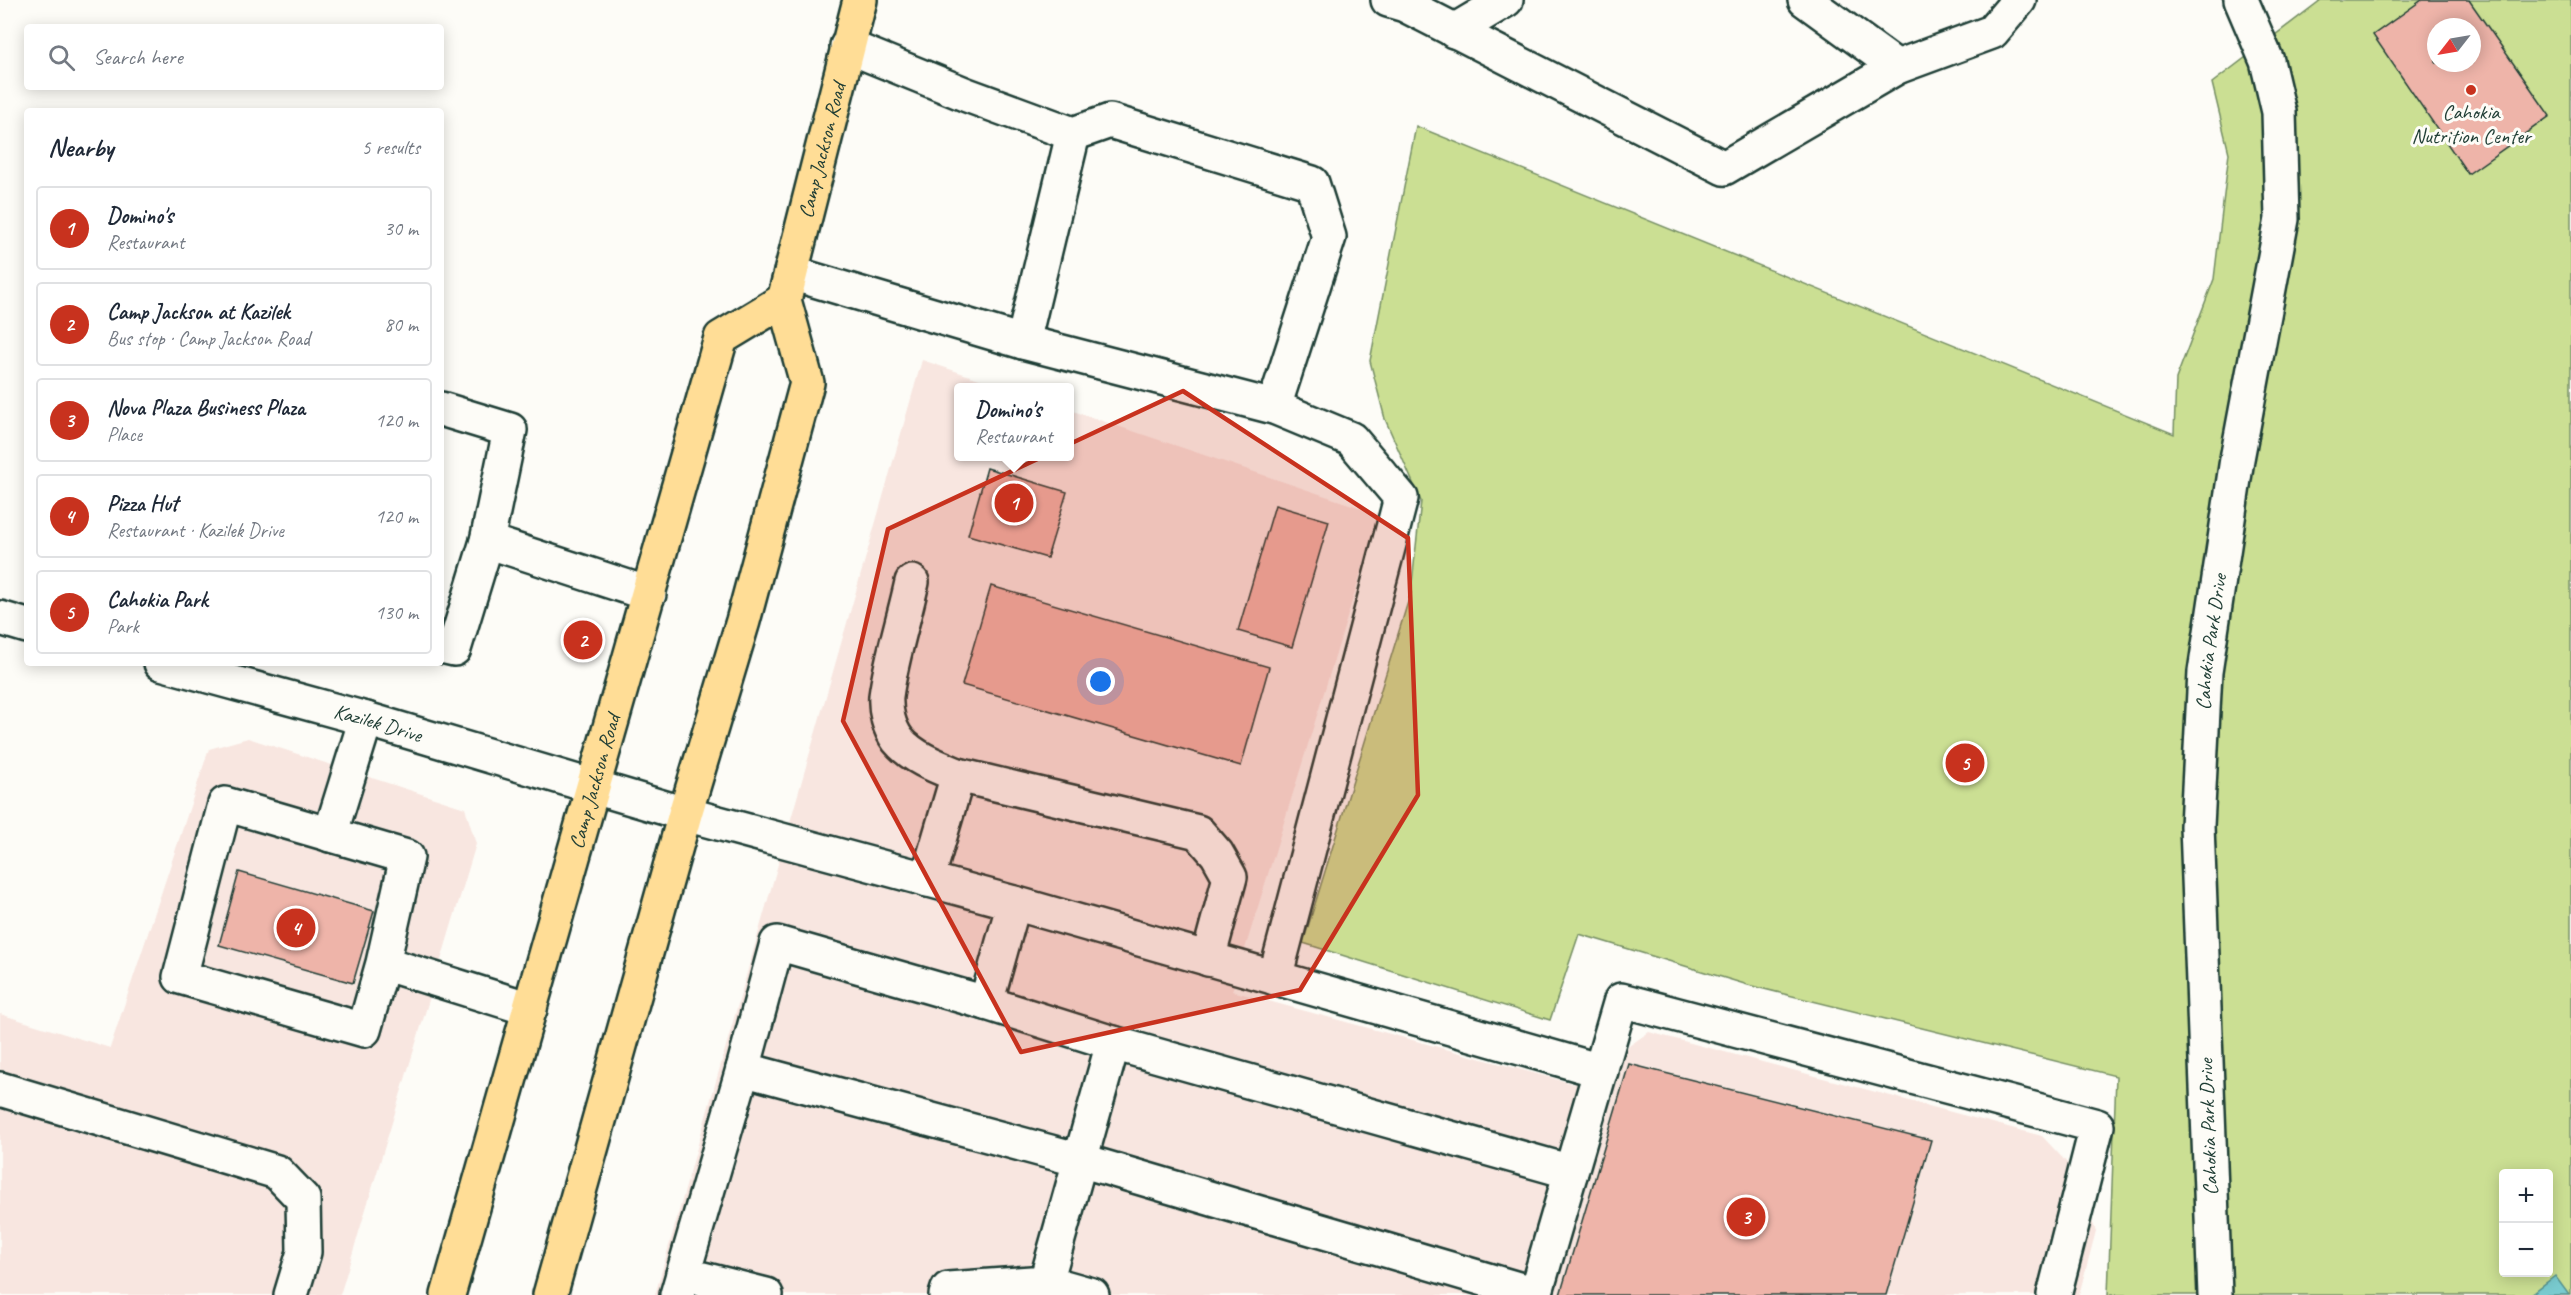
<!DOCTYPE html>
<meta charset="utf-8">
<style>
body{margin:0;font-family:Caveat,sans-serif;background:#f6f6f7;color:#1f2937}
.controls{position:absolute;right:18px;bottom:18px;display:grid;overflow:hidden;border-radius:6px;box-shadow:0 3px 15px #0003}
.controls button{width:54px;height:54px;display:grid;place-items:center;padding:0;border:0;border-bottom:2px solid #e0e1e3;background:#fff;color:#1f2937;font:30px sans-serif}
.compass{position:absolute;left:2427px;top:18px;width:54px;height:54px;border-radius:50%;background:#fff;box-shadow:0 3px 15px #0003;rotate:239deg}
.you{position:absolute;left:1101px;top:682px;width:21px;height:21px;margin:-15px;border:4px solid #fff;border-radius:50%;background:#1a73e8;box-shadow:0 0 0 9px #1a73e833}
.badge{display:grid;place-items:center;width:39px;height:39px;border-radius:50%;background:#c8321e;color:#fff;font-size:20px;font-weight:700}
.pin{position:absolute;translate:-50% -50%;border:3px solid #fff;box-shadow:0 2px 6px #0006}
.popup{position:absolute;left:954px;top:383px;width:120px;height:78px;box-sizing:border-box;display:grid;place-content:center;border-radius:6px;background:#fff;filter:drop-shadow(0 2px 4px #0005);font-size:20px;white-space:nowrap;color:#747a83}
.popup b{font-size:22px;color:#1f2937}
.popup::after{content:'';position:absolute;left:50%;top:100%;margin-left:-12px;border:12px solid transparent;border-top-color:#fff}
.list{margin:0;padding:0;list-style:none}
h2{display:flex;justify-content:space-between;align-items:center;height:78px;margin:0;padding:0 24px;font-size:26px}
h2 small{font-size:20px;font-weight:400;color:#747a83}
.list li{display:grid;grid-template-columns:39px 1fr auto;gap:18px;align-items:center;box-sizing:border-box;height:84px;margin:0 12px 12px;padding:0 12px;border:2px solid #e0e1e3;border-radius:6px}
.list b{display:block;font-size:22px;white-space:nowrap}
.list p{margin:0;font-size:20px;white-space:nowrap;color:#747a83}
.list em{font-size:20px;font-style:normal;color:#747a83}
.icon{flex:none;width:33px;height:33px;fill:none;stroke:currentColor;stroke-width:2;stroke-linecap:round;stroke-linejoin:round}
.map{position:relative;flex:none;width:2571px;height:1295px;overflow:hidden}
.search{position:absolute;background:#fff;box-shadow:0 3px 15px #0003;left:24px;top:24px;width:420px;height:66px;display:flex;align-items:center;gap:15px;box-sizing:border-box;padding:0 21px;border-radius:6px;color:#747a83;font-size:22px}
.panel{position:absolute;background:#fff;box-shadow:0 3px 15px #0003;left:24px;top:108px;width:420px;height:558px;border-radius:6px}
.map>svg:first-child{display:block}
.built{fill:#f8e6e0}
.green{fill:#cbdf93;stroke:#758e64;stroke-width:1.5;fill-rule:evenodd}
.water{fill:#79cbcf;stroke:#559291;stroke-width:1.5}
.building{fill:#eeb4a9;stroke:#1f3d34;stroke-width:1.5;fill-rule:evenodd}
.lines{fill:none;stroke-linecap:round;stroke-linejoin:round}
.minor-casing{stroke:#1f3d34;stroke-width:38}
.major-casing{stroke:#1f3d34;stroke-width:38}
.minor{stroke:#fdfcf7;stroke-width:33}
.major{stroke:#ffdd96;stroke-width:33}
.marked{fill:#c8321e;fill-opacity:0.2;stroke:#c8321e;stroke-width:4.5;stroke-linejoin:round}
.poi-dot{fill:#c8321e;stroke:#fdfcf7;stroke-width:2}
.labels{text-anchor:middle;dominant-baseline:central;stroke-width:6;stroke-linejoin:round;paint-order:stroke}
.poi-label{font-size:21px;fill:#1f3d34;stroke:#fdfcf7}
.street-label{font-size:21px;fill:#1f3d34;stroke:#fdfcf7}
</style>
<div class="map">
<svg width="2571" height="1295" viewBox="0 0 2571 1295">
<rect width="100%" height="100%" fill="#fdfcf7"/>
<filter id="ink" filterUnits="userSpaceOnUse"><feTurbulence type="fractalNoise" baseFrequency=".0167" numOctaves="2"/><feDisplacementMap in="SourceGraphic" scale="12" xChannelSelector="R" yChannelSelector="G"/><feConvolveMatrix kernelMatrix="1 2 1 2 8 2 1 2 1" color-interpolation-filters="sRGB"/></filter>
<g filter="url(#ink)">
<g class="built">
<path d="M 922,360 L 1003,387 L 958,388 L 958,456 L 1070,456 L 1070,410 L 1379,514 L 1232,991 L 1574,1084 L 1649,1032 L 2042,1136 L 2070,1166 L 2096,1231 L 2079,1295 L 655,1295 Z"/>
<path d="M 248,738 L 465,808 L 476,844 L 340,1295 L 0,1295 L 0,1014 L 110,1048 L 209,749 Z"/>
</g>
<path class="green" d="M 2321,0 L 2571,0 L 2571,1295 L 2108,1295 L 2116,1076 L 1748,985 L 1579,934 L 1550,1020 L 1303,943 L 1411,592 L 1421,501 L 1385,419 L 1370,361 L 1416,126 L 2174,434 L 2176,379 L 2214,279 L 2229,153 L 2212,83 ZM 2436,27 L 2472,27 L 2472,63 L 2436,63 ZM 2504,1174 L 2548,1174 L 2548,1272 L 2504,1272 Z"/>
<path class="water" d="M 2555,1276 L 2569,1295 L 2530,1295 Z"/>
<g class="building">
<path d="M 2422,0 L 2469,0 L 2550,116 L 2468,174 L 2373,35 ZM 2436,27 L 2472,27 L 2472,63 L 2436,63 Z"/>
<path d="M 987,468 L 1067,492 L 1047,558 L 968,535 Z"/>
<path d="M 1275,505 L 1329,521 L 1292,647 L 1238,631 Z"/>
<path d="M 991,586 L 1269,667 L 1241,766 L 962,685 Z"/>
<path d="M 239,872 L 374,911 L 353,983 L 219,945 Z"/>
<path d="M 1629,1064 L 1931,1140 L 1886,1295 L 1560,1295 Z"/>
</g>
<g class="lines">
<defs>
<g id="minor">
<path d="M 1388,0 L 1405,5 L 1724,168 L 1897,67 L 1992,32 L 2019,0"/>
<path d="M 1805,0 L 1897,67"/>
<path d="M 1454,31 L 1506,0"/>
<path d="M 847,46 L 967,95 L 1073,134 L 1110,121 L 1312,183 L 1329,237 L 1274,407"/>
<path d="M 791,273 L 1023,342 L 1274,407 L 1351,439 L 1401,498 L 1275,978"/>
<path d="M 1023,342 L 1073,134"/>
<path d="M 441,409 L 510,430 L 487,541 L 649,594"/>
<path d="M 912,582 C 904,619 891,659 886,696 C 885,711 889,728 898,740 C 913,758 938,767 958,775"/>
<path d="M 0,618 L 27,626"/>
<path d="M 441,646 L 454,649 L 487,541"/>
<path id="s1" d="M 161,663 L 366,719 L 685,814 L 1014,903 L 1601,1071"/>
<path d="M 330,835 L 366,719"/>
<path d="M 927,880 L 958,775 L 1198,832 L 1217,854 L 1230,877 L 1208,959"/>
<path d="M 383,963 L 407,857 L 225,804 L 180,977 L 364,1030 L 383,963 L 530,1009"/>
<path d="M 986,1003 L 1014,903"/>
<path d="M 743,1069 L 1080,1160 L 1535,1294"/>
<path d="M 0,1089 L 277,1172 L 303,1199 L 304,1252 L 291,1295"/>
<path d="M 683,1274 L 766,1295"/>
<path d="M 1046,1282 L 1092,1295"/>
<path d="M 677,1295 L 743,1069 L 777,943 L 986,1003 L 1113,1043 L 1571,1172"/>
<path d="M 946,1295 L 948,1289 L 1046,1282 L 1113,1043"/>
<path d="M 1535,1295 L 1621,1000 L 2097,1126 L 2054,1295"/>
<path id="s2" d="M 2215,1295 L 2197,826 L 2205,672 L 2237,459 L 2282,219 L 2279,112 L 2267,61 L 2241,0"/>
</g>
<g id="major">
<path id="s3" d="M 448,1295 L 721,338 L 784,300"/>
<path id="s4" d="M 550,1295 L 685,814 L 743,621 L 807,383 L 784,300 L 860,0"/>
</g>
</defs>
<use href="#minor" class="minor-casing"/>
<use href="#major" class="major-casing"/>
<use href="#minor" class="minor"/>
<use href="#major" class="major"/>
</g>
</g>
<path class="marked" d="M 1183,391 L 1408,538 L 1418,795 L 1300,990 L 1021,1052 L 843,721 L 888,529 Z"/>
<circle class="poi-dot" cx="2471" cy="90" r="6"/>
<g class="labels">
<g class="poi-label">
<text x="2471" y="112">Cahokia<tspan x="2471" dy="24">Nutrition Center</tspan></text>
</g>
<g class="street-label">
<text stroke="none"><textPath href="#s4" startOffset="1188">Camp Jackson Road</textPath></text>
<text stroke="none"><textPath href="#s2" startOffset="654">Cahokia Park Drive</textPath></text>
<text stroke="none"><textPath href="#s1" startOffset="225">Kazilek Drive</textPath></text>
<text stroke="none"><textPath href="#s3" startOffset="534">Camp Jackson Road</textPath></text>
<text transform="translate(2208 1127) rotate(-92)">Cahokia Park Drive</text>
</g>
</g>
</svg>
<div class="controls">
<button>+</button>
<button>−</button>
</div>
<svg class="compass" viewBox="-18 -18 36 36"><path d="M0-13l5 13h-10z" fill="#e53935"/><path d="M0 13l5-13h-10z" fill="#747a83"/></svg>
<div class="you"></div>
<div class="pin badge" style="left:1014px;top:503px">1</div>
<div class="popup"><b>Domino's</b>Restaurant</div>
<div class="pin badge" style="left:583px;top:640px">2</div>
<div class="pin badge" style="left:1746px;top:1217px">3</div>
<div class="pin badge" style="left:296px;top:928px">4</div>
<div class="pin badge" style="left:1965px;top:763px">5</div>
<div class="search"><svg class="icon" aria-label="search" viewBox="0 0 24 24"><circle cx="10" cy="10" r="6"/><path d="M15 15l6 6"/></svg>Search here</div>
<section class="panel">
<h2>Nearby<small>5 results</small></h2>
<ul class="list">
<li><span class="badge">1</span><div><b>Domino's</b><p>Restaurant</p></div><em>30 m</em></li>
<li><span class="badge">2</span><div><b>Camp Jackson at Kazilek</b><p>Bus stop · Camp Jackson Road</p></div><em>80 m</em></li>
<li><span class="badge">3</span><div><b>Nova Plaza Business Plaza</b><p>Place</p></div><em>120 m</em></li>
<li><span class="badge">4</span><div><b>Pizza Hut</b><p>Restaurant · Kazilek Drive</p></div><em>120 m</em></li>
<li><span class="badge">5</span><div><b>Cahokia Park</b><p>Park</p></div><em>130 m</em></li>
</ul>
</section>
</div>
